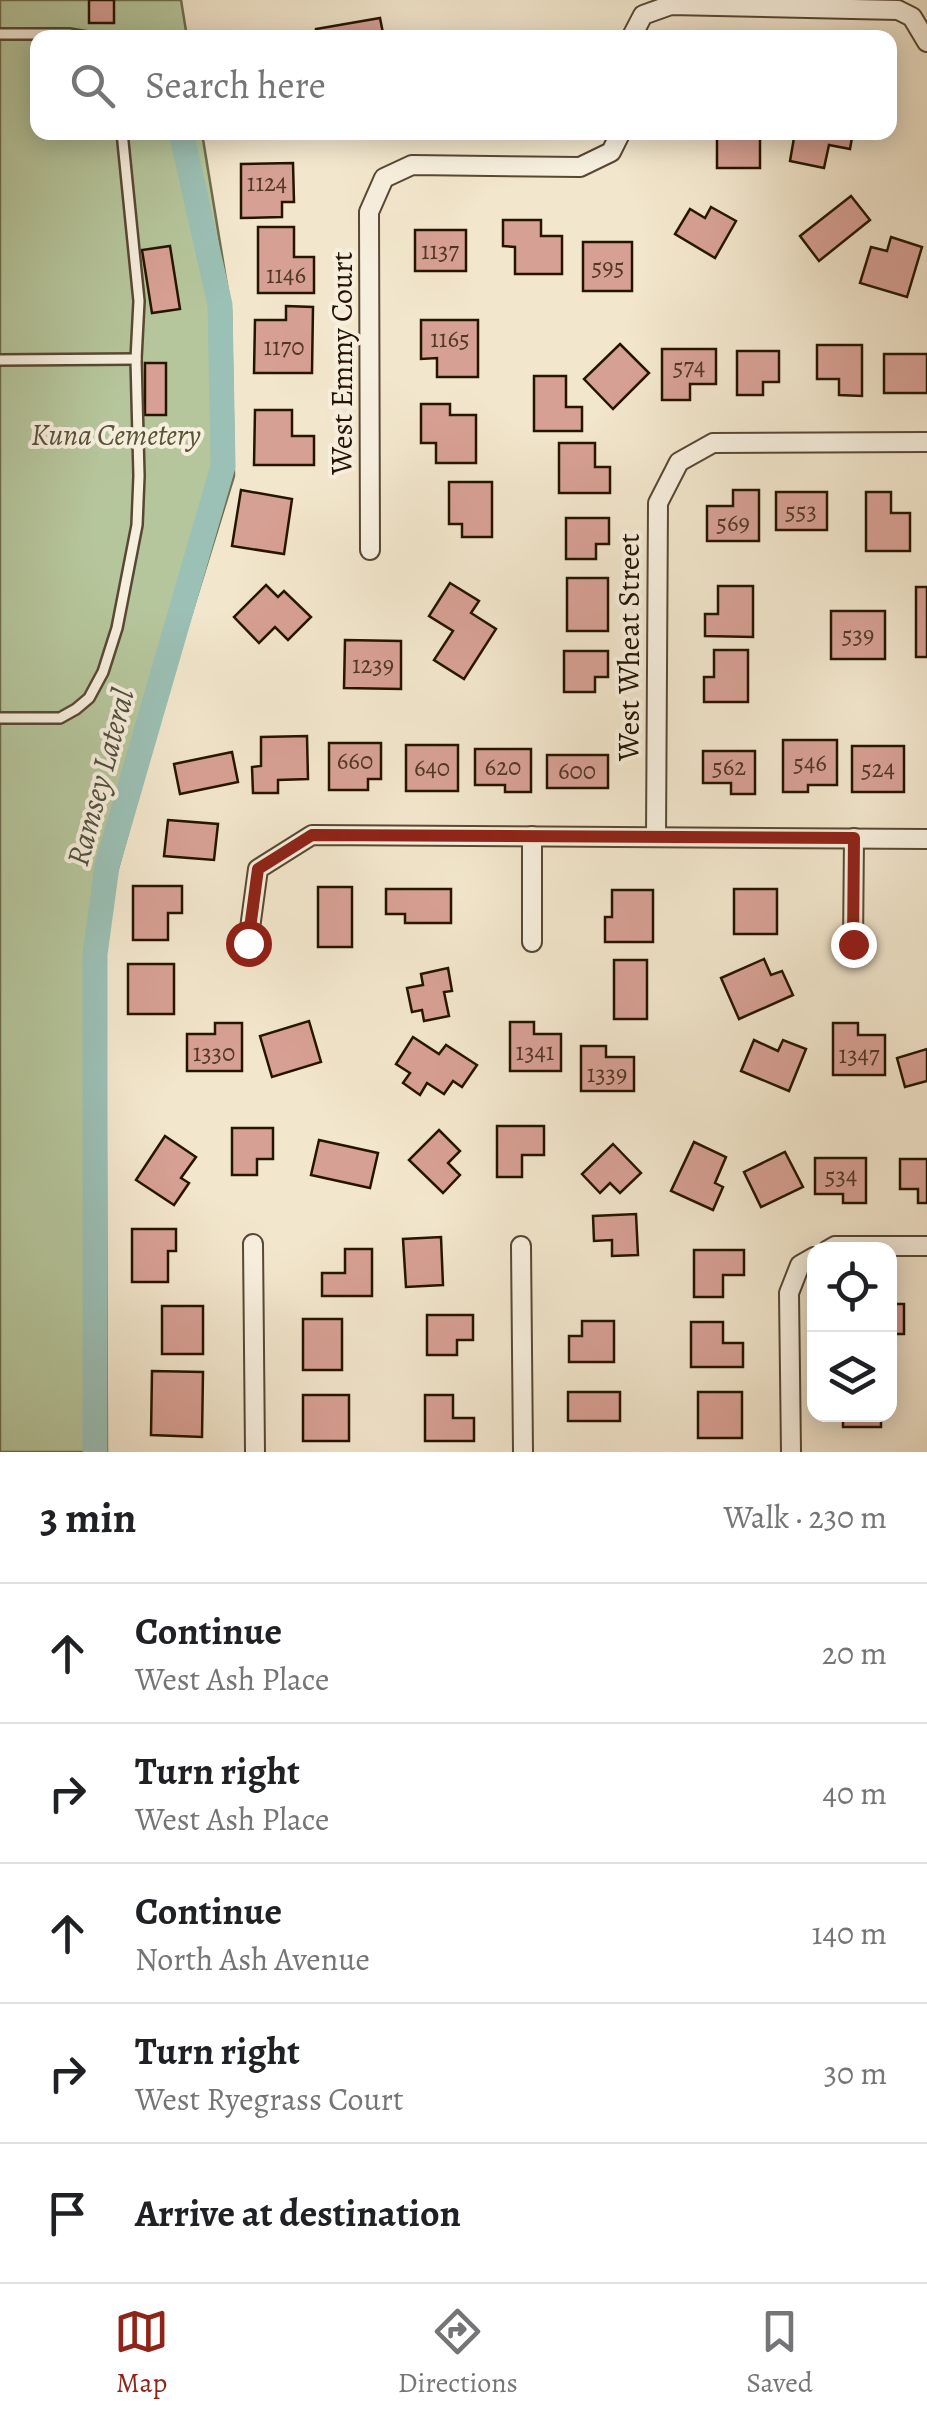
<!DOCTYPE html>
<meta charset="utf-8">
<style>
body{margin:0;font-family:Alegreya,serif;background:#f6f6f6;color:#202124}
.controls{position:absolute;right:30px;bottom:30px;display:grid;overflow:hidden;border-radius:20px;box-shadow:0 5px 25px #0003}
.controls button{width:90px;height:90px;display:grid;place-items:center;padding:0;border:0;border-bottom:2px solid #e0e0e0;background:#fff;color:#202124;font:50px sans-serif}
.stop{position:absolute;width:30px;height:30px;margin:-22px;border:8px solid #8f2418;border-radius:50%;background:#fff}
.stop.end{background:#8f2418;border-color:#fff;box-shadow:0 2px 10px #0008}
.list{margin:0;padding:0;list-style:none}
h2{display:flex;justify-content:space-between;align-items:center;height:130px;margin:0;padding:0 40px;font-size:42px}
h2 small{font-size:32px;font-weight:400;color:#757577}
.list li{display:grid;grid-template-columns:65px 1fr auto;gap:30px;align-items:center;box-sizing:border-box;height:140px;padding:0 40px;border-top:2px solid #e0e0e0}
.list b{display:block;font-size:38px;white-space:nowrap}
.list p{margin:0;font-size:32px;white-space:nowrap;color:#757577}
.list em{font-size:32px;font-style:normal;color:#757577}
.icon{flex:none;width:55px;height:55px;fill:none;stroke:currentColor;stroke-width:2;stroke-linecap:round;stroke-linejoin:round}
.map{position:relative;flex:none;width:927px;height:1452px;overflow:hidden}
.search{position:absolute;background:#fff;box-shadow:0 5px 25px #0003;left:30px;right:30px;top:30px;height:110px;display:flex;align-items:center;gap:25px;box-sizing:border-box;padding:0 35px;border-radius:20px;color:#757577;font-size:38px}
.sheet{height:830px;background:#fff}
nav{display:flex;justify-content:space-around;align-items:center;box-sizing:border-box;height:140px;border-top:2px solid #e0e0e0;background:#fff;font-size:28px;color:#757577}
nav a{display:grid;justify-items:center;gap:5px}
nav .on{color:#8f2418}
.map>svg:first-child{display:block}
.green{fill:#b6c69c;stroke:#6e6d4e;stroke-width:2.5}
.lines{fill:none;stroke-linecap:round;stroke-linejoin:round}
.canal{stroke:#9bc0b5;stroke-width:25}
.building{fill:#d7a094;stroke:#251400;stroke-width:2.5}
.service-casing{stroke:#584833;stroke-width:14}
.minor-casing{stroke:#584833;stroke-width:22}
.service{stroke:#f7efde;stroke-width:9}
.minor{stroke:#f7efde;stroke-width:18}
.route{stroke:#8f2418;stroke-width:12}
.labels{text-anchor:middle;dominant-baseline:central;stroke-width:8;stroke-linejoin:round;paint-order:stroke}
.number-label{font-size:25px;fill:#523725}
.street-label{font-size:30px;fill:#251400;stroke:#f7efde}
.park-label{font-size:30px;font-style:italic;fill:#585237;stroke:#f7efde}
.water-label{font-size:32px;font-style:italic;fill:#4e503f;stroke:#f7efde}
</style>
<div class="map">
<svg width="927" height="1452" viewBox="0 0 927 1452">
<rect width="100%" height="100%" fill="#f2e6cc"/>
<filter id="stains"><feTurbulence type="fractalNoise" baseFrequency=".002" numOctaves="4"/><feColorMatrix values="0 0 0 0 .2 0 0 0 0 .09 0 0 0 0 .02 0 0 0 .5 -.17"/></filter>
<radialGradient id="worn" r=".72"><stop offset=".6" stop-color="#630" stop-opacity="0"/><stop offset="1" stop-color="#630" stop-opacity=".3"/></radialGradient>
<path class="green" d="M 0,0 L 181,0 L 187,37 L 38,38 L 38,132 L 202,133 L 231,310 L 234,476 L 164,703 L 105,915 L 107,1452 L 0,1452 Z"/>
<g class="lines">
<path class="canal" d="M 95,1452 L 95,954 L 107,866 L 223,466 L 220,305 L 181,132"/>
</g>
<g class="building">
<rect x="89" y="0" width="25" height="23"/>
<path d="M 380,18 L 384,38 L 317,38 L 316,29 Z"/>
<path d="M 701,132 L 760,132 L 760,168 L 717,168 L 717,136 L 701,136 Z"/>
<path d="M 795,132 L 853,132 L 850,149 L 829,145 L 824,168 L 790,161 Z"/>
<path d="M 293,163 L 294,202 L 282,202 L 282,217 L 241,218 L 241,164 Z"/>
<path d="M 851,196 L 870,220 L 819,261 L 800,236 Z"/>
<path d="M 711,207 L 736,221 L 715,258 L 675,234 L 690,209 L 705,218 Z"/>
<path d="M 503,220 L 541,220 L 541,236 L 562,236 L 562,274 L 515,274 L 515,247 L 503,246 Z"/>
<path d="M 258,227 L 294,227 L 294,257 L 314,257 L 314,293 L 258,293 Z"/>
<rect x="415" y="230" width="51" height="41"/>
<path d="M 891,237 L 922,247 L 907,297 L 860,283 L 871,247 L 887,251 Z"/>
<rect x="583" y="242" width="49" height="49"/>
<path d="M 170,246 L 180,309 L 152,313 L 142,250 Z"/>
<path d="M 286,306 L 313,307 L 312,373 L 254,373 L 255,320 L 286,320 Z"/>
<path d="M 421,320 L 478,320 L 478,377 L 437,377 L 437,358 L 421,359 Z"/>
<path d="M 620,344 L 649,373 L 613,409 L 584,379 Z"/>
<path d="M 817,345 L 862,345 L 862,396 L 839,395 L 839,379 L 817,379 Z"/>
<path d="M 662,349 L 716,349 L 716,384 L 690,384 L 690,400 L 662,400 Z"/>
<path d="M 737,351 L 779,351 L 779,382 L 763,382 L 763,395 L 737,395 Z"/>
<rect x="884" y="354" width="43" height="39"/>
<rect x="145" y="363" width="21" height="52"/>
<path d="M 534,376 L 566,376 L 566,407 L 582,407 L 582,431 L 534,431 Z"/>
<path d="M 421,404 L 450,404 L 450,415 L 476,415 L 476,463 L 436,463 L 436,443 L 421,443 Z"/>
<path d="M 255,410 L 292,410 L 292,436 L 314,436 L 314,465 L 254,465 Z"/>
<path d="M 559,443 L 595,443 L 595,467 L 610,467 L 610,493 L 559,493 Z"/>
<path d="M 449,482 L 492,482 L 492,537 L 462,537 L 462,524 L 449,524 Z"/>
<path d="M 241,490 L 292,499 L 284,554 L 232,546 Z"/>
<path d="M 733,490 L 759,490 L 759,541 L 707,541 L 707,506 L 733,506 Z"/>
<rect x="776" y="492" width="51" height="38"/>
<path d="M 866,492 L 891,492 L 891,513 L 910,513 L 910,551 L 866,551 Z"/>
<path d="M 566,518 L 609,518 L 609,544 L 596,544 L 596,559 L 566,559 Z"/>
<rect x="567" y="578" width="41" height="53"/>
<path d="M 450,583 L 479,601 L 471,613 L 496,629 L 464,679 L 434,660 L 453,631 L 429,616 Z"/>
<path d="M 266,585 L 278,597 L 284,591 L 311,617 L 288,640 L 275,627 L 259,643 L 234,617 Z"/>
<path d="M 718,586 L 753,586 L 753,637 L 705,636 L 705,614 L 718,614 Z"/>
<rect x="916" y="587" width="11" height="70"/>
<rect x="831" y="611" width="54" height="48"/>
<path d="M 345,640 L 401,641 L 401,689 L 344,688 Z"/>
<path d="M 714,650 L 748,650 L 748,702 L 704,702 L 704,677 L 714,677 Z"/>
<path d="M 564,651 L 608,651 L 608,677 L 595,677 L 595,692 L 564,692 Z"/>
<path d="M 307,736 L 308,779 L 278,780 L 278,793 L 253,793 L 252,767 L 261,766 L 261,737 Z"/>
<path d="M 783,740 L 837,740 L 837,785 L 808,785 L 808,792 L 783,792 Z"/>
<path d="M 329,743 L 381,743 L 381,779 L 368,779 L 368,790 L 329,790 Z"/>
<rect x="406" y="745" width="52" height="46"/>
<rect x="852" y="746" width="52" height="46"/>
<path d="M 475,749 L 531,749 L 531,792 L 505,792 L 505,785 L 475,785 Z"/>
<path d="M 703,751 L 755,751 L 755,794 L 731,794 L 731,783 L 703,783 Z"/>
<path d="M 232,752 L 238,782 L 180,794 L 174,764 Z"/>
<rect x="547" y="755" width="61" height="33"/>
<path d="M 168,820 L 218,824 L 214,860 L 164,856 Z"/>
<path d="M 133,886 L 182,886 L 182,913 L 168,913 L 168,940 L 133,940 Z"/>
<rect x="318" y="887" width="34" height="60"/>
<path d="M 386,889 L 451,889 L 451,923 L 405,923 L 405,914 L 386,914 Z"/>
<rect x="734" y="889" width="43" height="45"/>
<path d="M 612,890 L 653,890 L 653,942 L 605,942 L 605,917 L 612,917 Z"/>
<path d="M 764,959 L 771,975 L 782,971 L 793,995 L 739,1019 L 721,978 Z"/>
<rect x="614" y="960" width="33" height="59"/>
<rect x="128" y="964" width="46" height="50"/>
<path d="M 448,968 L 452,991 L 444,992 L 449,1016 L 424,1021 L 422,1010 L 412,1012 L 407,988 L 423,985 L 421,974 Z"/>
<path d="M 309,1021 L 321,1062 L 272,1077 L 260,1036 Z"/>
<path d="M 510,1022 L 534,1022 L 534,1034 L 561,1034 L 561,1071 L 510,1071 Z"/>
<path d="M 215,1023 L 242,1023 L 242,1071 L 187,1071 L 187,1034 L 215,1034 Z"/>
<path d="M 833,1023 L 858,1023 L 858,1035 L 885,1035 L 885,1075 L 833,1075 Z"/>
<path d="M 413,1037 L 439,1054 L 446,1045 L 477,1065 L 462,1087 L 453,1081 L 444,1094 L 427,1083 L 420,1095 L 403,1083 L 410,1073 L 396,1064 Z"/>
<path d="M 754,1040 L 778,1051 L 783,1040 L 806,1049 L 789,1091 L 741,1071 Z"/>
<path d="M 581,1046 L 606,1046 L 606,1057 L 634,1057 L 634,1091 L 581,1091 Z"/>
<path d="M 927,1049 L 927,1081 L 905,1087 L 897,1058 Z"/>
<path d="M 497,1126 L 544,1126 L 544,1155 L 522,1155 L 522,1177 L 497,1177 Z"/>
<path d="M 232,1128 L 273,1128 L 273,1159 L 257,1159 L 257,1175 L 232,1175 Z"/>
<path d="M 439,1130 L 460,1151 L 448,1163 L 460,1175 L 443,1193 L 409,1160 Z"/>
<path d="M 165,1136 L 196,1157 L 181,1178 L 189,1183 L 174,1205 L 136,1180 Z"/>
<path d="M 319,1140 L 378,1153 L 370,1188 L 311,1175 Z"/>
<path d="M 694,1142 L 726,1157 L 715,1183 L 723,1187 L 713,1210 L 671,1191 Z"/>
<path d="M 613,1144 L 641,1173 L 620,1193 L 610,1183 L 600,1193 L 582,1174 Z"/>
<path d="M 785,1152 L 803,1187 L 761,1207 L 744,1172 Z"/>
<path d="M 815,1158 L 866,1158 L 866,1203 L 843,1203 L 843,1194 L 815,1194 Z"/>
<path d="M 900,1159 L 927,1159 L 927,1203 L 918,1203 L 918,1189 L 900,1189 Z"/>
<path d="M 636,1214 L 638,1255 L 612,1256 L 612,1240 L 594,1241 L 593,1216 Z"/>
<path d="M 132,1229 L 176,1229 L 176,1251 L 168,1251 L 168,1282 L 132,1282 Z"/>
<path d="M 441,1237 L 443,1285 L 406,1287 L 403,1239 Z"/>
<path d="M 345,1249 L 372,1249 L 372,1296 L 322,1296 L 322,1273 L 345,1273 Z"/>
<path d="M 694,1250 L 744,1250 L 744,1275 L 723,1275 L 723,1297 L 694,1297 Z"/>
<rect x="890" y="1304" width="14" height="30"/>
<rect x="162" y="1306" width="41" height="48"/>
<path d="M 427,1315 L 473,1315 L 473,1340 L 457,1340 L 457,1355 L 427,1355 Z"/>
<rect x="303" y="1319" width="39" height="51"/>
<path d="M 582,1321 L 614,1321 L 614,1362 L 569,1362 L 569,1336 L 582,1336 Z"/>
<path d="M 691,1322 L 723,1322 L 723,1343 L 743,1343 L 743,1367 L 691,1367 Z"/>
<path d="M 152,1371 L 203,1372 L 202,1437 L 151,1435 Z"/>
<rect x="568" y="1392" width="52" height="29"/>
<rect x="698" y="1392" width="44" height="46"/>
<rect x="303" y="1395" width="46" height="46"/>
<path d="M 425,1395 L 453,1395 L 453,1418 L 474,1418 L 474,1441 L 425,1441 Z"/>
<rect x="843" y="1414" width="38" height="13"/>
</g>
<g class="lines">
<defs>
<g id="service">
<path d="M 0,34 L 69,34 L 93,38"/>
<path d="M 0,360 L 136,359"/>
<path d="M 0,718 L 60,718 L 76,709 L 89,698 L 103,672 L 117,628 L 137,525 L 139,476 L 136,359 L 139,301 L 122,132"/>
</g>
<g id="minor">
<path d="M 631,38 L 643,15 L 671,5 L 898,10 L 912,17 L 927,42"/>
<path d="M 370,550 L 369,212 L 384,178 L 412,165 L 580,167 L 611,152 L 621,132"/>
<path d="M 656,837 L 658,503 L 679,462 L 713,443 L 927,442"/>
<path d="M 532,942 L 532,836"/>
<path d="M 248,943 L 258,869 L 312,835 L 927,839"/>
<path d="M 853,944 L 854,838"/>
<path d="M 253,1244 L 255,1452"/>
<path d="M 521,1246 L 523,1452"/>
<path d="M 828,1250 L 835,1246 L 927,1246"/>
<path d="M 791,1452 L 789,1293 L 800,1265 L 814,1257"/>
</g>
</defs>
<use href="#service" class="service-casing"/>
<use href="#minor" class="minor-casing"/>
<use href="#service" class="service"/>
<use href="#minor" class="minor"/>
</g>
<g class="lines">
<path class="route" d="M 248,943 L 258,869 L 312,835 L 854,838 L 853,944"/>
</g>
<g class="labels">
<g class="number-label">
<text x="267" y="183">1124</text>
<text x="440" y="251">1137</text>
<text x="608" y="267">595</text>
<text x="286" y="275">1146</text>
<text x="450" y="339">1165</text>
<text x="284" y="347">1170</text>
<text x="689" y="367">574</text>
<text x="801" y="511">553</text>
<text x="733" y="523">569</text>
<text x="858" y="635">539</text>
<text x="373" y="665">1239</text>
<text x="355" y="761">660</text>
<text x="810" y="763">546</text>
<text x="503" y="767">620</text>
<text x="729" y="767">562</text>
<text x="432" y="768">640</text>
<text x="878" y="769">524</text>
<text x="577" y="771">600</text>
<text x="535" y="1052">1341</text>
<text x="214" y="1053">1330</text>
<text x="859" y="1055">1347</text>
<text x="607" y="1074">1339</text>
<text x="841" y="1176">534</text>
</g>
<g class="street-label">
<text transform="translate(342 363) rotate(-90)">West Emmy Court</text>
<text transform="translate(629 647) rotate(-90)">West Wheat Street</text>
</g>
<g class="park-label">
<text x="116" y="435">Kuna Cemetery</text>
</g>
<g class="water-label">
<text transform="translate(100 777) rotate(-75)">Ramsey Lateral</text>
</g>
</g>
<rect width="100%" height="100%" filter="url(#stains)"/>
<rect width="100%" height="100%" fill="url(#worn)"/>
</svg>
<div class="controls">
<button><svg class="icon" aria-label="locate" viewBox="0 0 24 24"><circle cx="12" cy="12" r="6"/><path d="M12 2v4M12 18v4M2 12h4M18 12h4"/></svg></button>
<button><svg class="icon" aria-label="layers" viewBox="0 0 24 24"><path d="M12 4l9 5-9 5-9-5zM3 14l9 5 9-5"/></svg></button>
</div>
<div class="stop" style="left:248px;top:943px"></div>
<div class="stop end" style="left:853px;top:944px"></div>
<div class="search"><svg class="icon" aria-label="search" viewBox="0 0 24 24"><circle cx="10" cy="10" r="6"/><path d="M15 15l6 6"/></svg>Search here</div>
</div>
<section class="sheet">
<h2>3 min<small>Walk · 230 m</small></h2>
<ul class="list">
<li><svg class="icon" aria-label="ahead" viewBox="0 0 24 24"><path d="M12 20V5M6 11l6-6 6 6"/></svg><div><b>Continue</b><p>West Ash Place</p></div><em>20 m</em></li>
<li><svg class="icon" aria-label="right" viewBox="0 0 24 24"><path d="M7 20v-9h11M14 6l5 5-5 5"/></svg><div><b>Turn right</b><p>West Ash Place</p></div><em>40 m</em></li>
<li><svg class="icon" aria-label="ahead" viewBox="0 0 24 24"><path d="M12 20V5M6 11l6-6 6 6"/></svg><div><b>Continue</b><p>North Ash Avenue</p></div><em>140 m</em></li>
<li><svg class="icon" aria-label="right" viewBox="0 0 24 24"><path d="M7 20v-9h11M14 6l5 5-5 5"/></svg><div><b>Turn right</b><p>West Ryegrass Court</p></div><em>30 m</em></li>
<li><svg class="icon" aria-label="arrive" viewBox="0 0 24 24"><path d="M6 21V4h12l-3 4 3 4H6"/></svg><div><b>Arrive at destination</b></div></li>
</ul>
</section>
<nav>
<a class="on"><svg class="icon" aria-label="map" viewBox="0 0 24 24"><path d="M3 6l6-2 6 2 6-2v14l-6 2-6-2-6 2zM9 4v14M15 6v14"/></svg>Map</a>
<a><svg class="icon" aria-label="directions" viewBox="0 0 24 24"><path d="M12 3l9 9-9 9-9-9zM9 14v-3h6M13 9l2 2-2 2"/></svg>Directions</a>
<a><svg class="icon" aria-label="saved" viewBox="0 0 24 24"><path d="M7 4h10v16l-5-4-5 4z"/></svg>Saved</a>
</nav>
